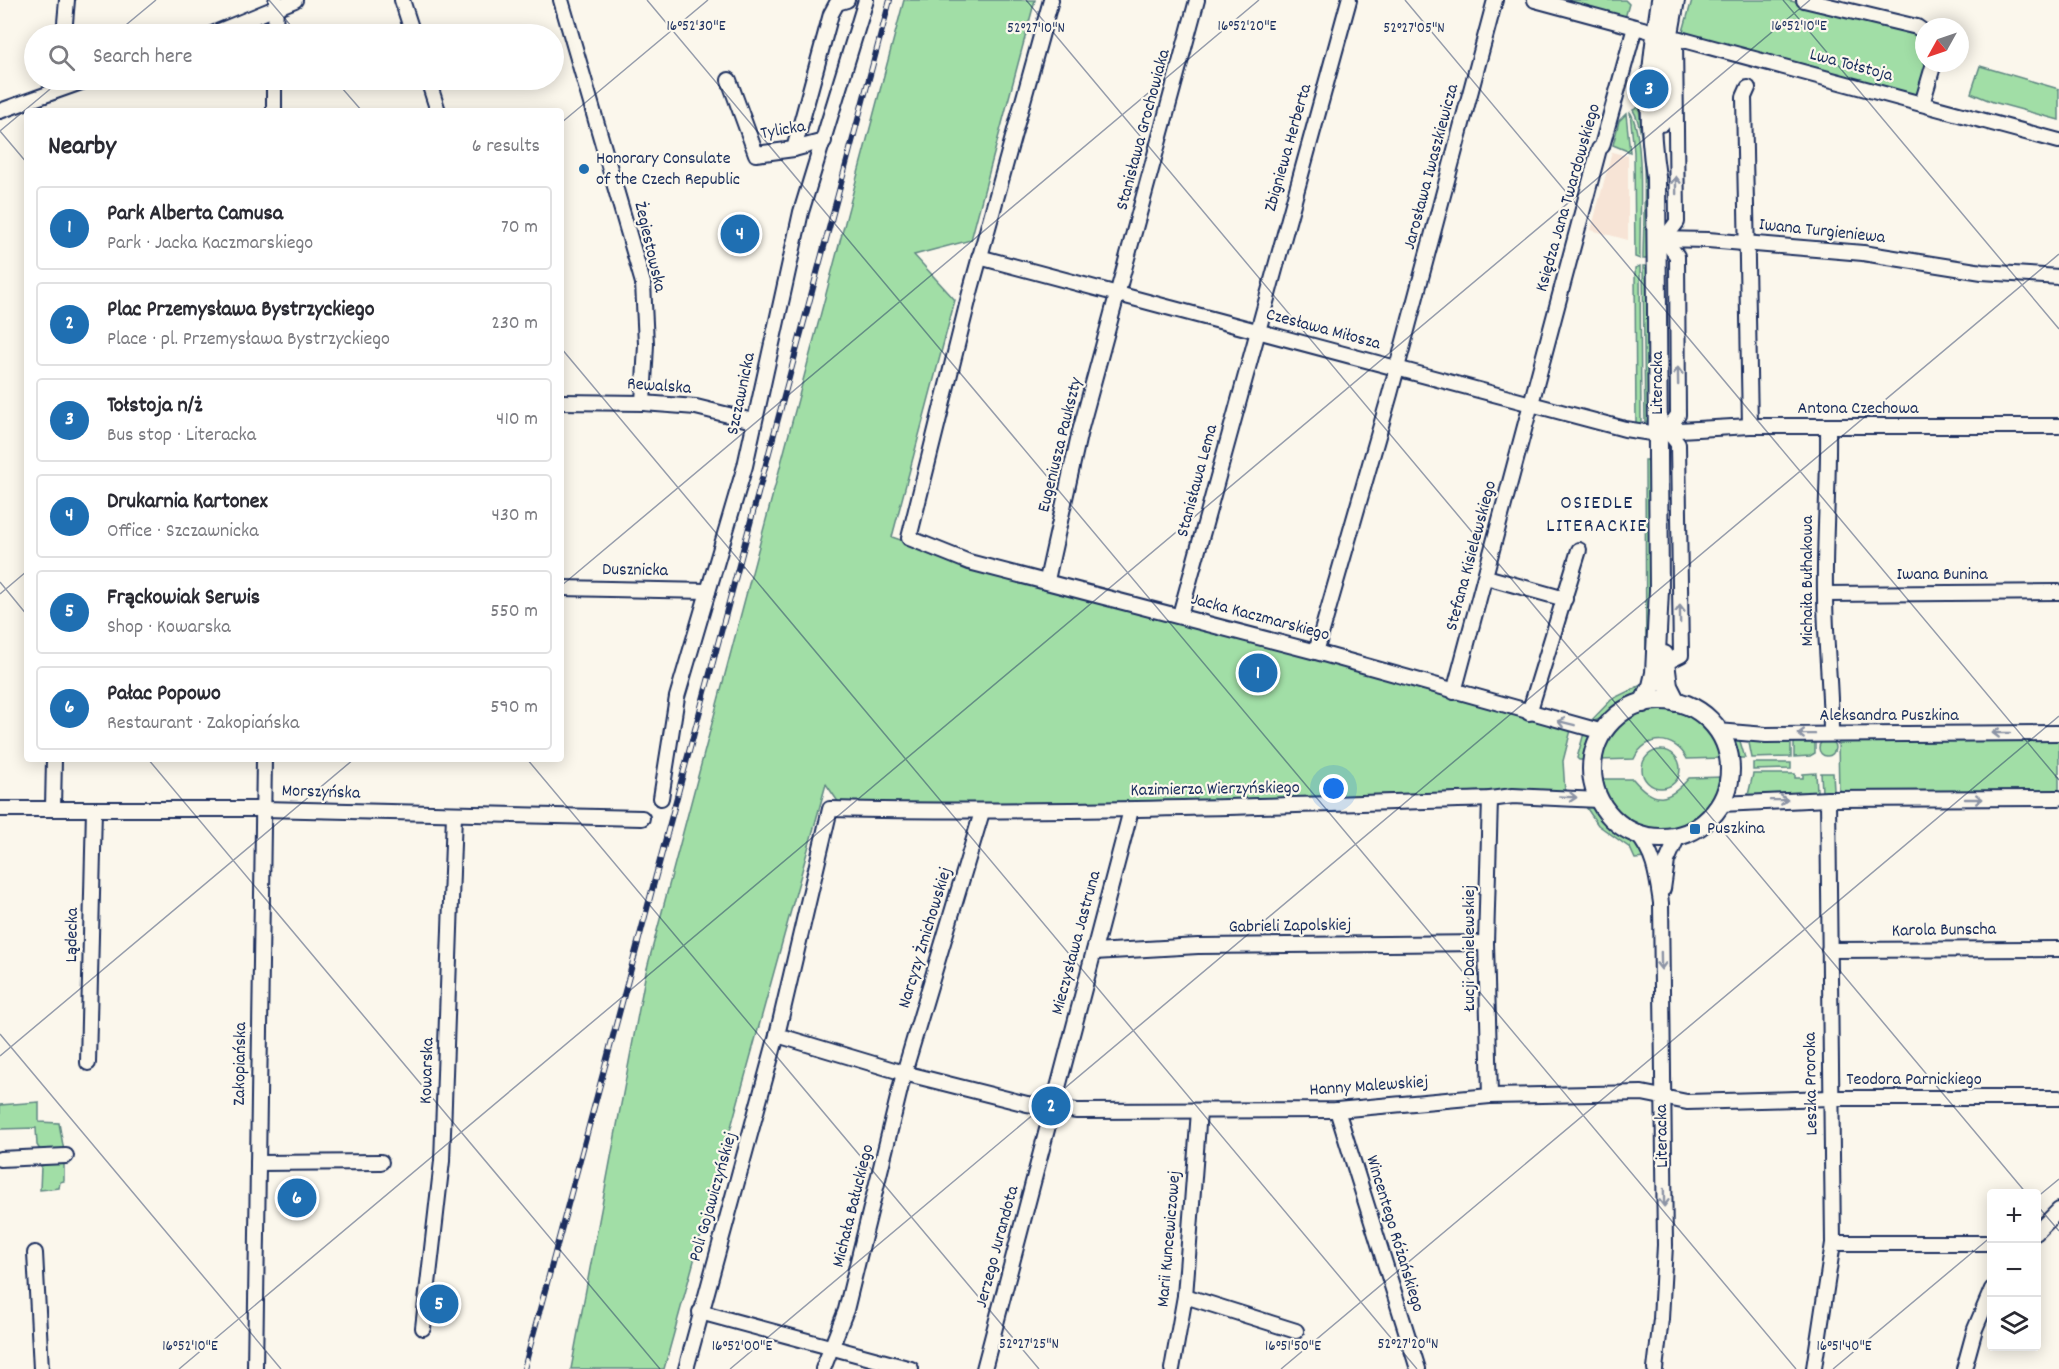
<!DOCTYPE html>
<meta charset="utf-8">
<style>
body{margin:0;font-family:Dekko,sans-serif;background:#f2f2f3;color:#2b2b33}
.controls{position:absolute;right:18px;bottom:18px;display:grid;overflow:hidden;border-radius:6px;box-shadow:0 3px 15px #0003}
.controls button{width:54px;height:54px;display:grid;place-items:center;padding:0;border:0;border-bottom:2px solid #e1e1e2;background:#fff;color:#2b2b33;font:30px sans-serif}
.compass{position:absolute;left:1915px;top:18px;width:54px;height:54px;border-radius:50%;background:#fff;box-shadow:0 3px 15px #0003;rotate:230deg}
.you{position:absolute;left:1334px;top:789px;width:21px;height:21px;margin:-15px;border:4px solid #fff;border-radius:50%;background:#1a73e8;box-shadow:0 0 0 9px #1a73e833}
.badge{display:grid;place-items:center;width:39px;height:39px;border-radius:50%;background:#1f6fb2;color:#fff;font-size:20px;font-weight:700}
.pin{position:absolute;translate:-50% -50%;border:3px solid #fff;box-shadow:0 2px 6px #0006}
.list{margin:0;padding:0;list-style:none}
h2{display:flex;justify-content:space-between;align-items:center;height:78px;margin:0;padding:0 24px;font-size:26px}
h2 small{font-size:20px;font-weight:400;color:#7c7c81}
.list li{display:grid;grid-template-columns:39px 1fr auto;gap:18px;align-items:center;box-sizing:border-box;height:84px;margin:0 12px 12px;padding:0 12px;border:2px solid #e1e1e2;border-radius:6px}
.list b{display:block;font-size:22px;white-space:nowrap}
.list p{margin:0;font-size:20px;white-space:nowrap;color:#7c7c81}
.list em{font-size:20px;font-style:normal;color:#7c7c81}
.icon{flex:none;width:33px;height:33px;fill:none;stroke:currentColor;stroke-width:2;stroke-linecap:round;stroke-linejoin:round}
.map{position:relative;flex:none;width:2059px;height:1369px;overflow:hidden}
.search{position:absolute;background:#fff;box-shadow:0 3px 15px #0003;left:24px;top:24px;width:540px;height:66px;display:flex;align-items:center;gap:15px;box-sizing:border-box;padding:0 21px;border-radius:33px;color:#7c7c81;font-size:22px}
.panel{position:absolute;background:#fff;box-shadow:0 3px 15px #0003;left:24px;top:108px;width:540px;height:654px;border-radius:6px}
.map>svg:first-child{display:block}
.built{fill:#f7e4d6}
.green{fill:#a1dea6;stroke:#5e8682;stroke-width:1.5}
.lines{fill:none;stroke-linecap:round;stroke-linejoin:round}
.minor-casing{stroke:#1b2f5e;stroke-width:18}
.tertiary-casing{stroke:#1b2f5e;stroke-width:22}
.minor{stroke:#fbf7ec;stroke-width:14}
.tertiary{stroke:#fbf7ec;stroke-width:18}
.rail-casing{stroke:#1b2f5e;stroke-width:6}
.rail{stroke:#fbf7ec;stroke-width:4;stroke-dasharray:11;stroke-linecap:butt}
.oneway{stroke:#8b93a5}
.ticks{fill:none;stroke:#1b2f5e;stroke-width:1.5;stroke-opacity:0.45}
.poi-dot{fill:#1f6fb2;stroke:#fbf7ec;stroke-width:2}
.labels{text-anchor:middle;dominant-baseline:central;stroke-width:4.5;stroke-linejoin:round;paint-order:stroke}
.street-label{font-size:18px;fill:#1b2f5e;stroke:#fbf7ec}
.poi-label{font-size:18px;fill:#1b2f5e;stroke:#fbf7ec;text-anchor:start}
.neighbourhood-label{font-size:20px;letter-spacing:1.5px;fill:#1b2f5e;stroke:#fbf7ec}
.ticks-label{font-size:15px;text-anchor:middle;fill:#1b2f5e;stroke:#fbf7ec;stroke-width:4.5;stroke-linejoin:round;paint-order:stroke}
</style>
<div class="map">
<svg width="2059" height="1369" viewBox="0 0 2059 1369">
<rect width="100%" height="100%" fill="#fbf7ec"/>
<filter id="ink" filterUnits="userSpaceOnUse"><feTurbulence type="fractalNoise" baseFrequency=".0167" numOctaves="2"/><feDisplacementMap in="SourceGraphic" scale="12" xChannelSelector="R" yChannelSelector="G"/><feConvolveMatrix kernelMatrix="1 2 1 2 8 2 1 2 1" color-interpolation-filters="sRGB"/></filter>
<g filter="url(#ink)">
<path class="built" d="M 1612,152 L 1628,156 L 1628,240 L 1591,230 Z"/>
<g class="green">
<path d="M 904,0 L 1035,0 L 971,240 L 914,255 L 955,300 L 892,537 L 998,574 L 1162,619 L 1164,617 L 1571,730 L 1563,761 L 1565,792 L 1533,790 L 979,807 L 839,803 L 826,784 L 664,1369 L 571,1369 L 646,972 Z"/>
<path d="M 1557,0 L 1625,0 L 1629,4 L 1625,18 Z"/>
<path d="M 1692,0 L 1787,0 L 1919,34 L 1924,45 L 1924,63 L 1929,63 L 1924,92 L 1916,97 L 1682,35 Z"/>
<path d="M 1980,66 L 2059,89 L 2059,120 L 1993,102 L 1971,93 Z"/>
<path d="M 1639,107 L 1647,178 L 1649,259 L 1643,259 C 1643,224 1650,137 1633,110 Z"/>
<path d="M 1630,112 C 1646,136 1639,226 1640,259 L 1635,257 L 1634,152 Z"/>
<path d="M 1626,114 L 1630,152 L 1613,145 L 1619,121 Z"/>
<path d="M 1640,266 L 1641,425 L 1636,426 L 1635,268 Z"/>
<path d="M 1643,266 L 1649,266 L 1649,418 L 1645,424 Z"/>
<path d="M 1645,460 L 1651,460 L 1652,616 L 1646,667 Z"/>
<path d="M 1643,684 L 1641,695 C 1622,701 1607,720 1590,722 L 1612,699 Z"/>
<path d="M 1659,706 C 1691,708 1715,726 1722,758 L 1687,759 C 1675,735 1645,734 1634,759 L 1599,760 C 1605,728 1627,709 1659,706 Z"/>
<path d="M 1584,733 L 1592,736 L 1585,760 L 1579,760 L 1577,758 Z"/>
<path d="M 2059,737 L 2059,792 L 1839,793 L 1838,741 Z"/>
<path d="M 1739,738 L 1745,758 L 1737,758 L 1731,739 Z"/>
<path d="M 1748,738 L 1791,739 L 1791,757 L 1752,758 Z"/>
<path d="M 1794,739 L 1815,741 L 1815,753 L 1810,756 L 1794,757 Z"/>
<circle cx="1827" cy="748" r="8"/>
<circle cx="1661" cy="769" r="19"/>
<path d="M 1753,763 L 1791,763 L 1791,769 L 1753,770 Z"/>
<path d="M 1816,773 L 1817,791 L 1813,794 L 1748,795 L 1753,774 L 1795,774 L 1795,778 L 1803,778 L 1803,774 Z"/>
<path d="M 1821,773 L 1833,773 L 1834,790 L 1830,794 L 1822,792 Z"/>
<path d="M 1722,777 C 1711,849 1618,847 1599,779 L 1633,779 C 1655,805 1668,802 1689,778 Z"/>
<path d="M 1584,804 L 1594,808 L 1608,824 L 1638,844 L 1645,858 L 1635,859 L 1630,848 L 1598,825 Z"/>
<path d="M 39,1102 L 39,1122 L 59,1123 L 64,1151 L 40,1150 L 37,1145 L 36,1128 L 0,1129 L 0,1105 Z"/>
<path d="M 64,1161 L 64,1181 L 60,1182 L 59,1188 L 40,1190 L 41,1166 Z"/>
</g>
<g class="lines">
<defs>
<g id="minor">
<path d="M 402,0 L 413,34"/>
<path d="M 561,0 L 643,283 L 646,344 L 643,403"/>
<path d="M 1051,0 L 971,289 L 909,538 L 969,562 L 1316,652 L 1603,732"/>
<path d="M 1535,0 L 2059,141"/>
<path d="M 1804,0 L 1917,27 L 1924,32"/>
<path d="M 64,34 L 67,0"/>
<path d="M 212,34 L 295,0"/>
<path d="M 275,34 L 276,1"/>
<path d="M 428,80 L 438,111"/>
<path d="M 729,80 L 756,154 L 794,149 L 824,141"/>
<path d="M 1748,88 L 1744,97 L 1750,426"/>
<path d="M 1922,104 L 1934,63"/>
<path d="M 0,111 L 87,80"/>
<path d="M 274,111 L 274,80"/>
<path d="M 794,149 L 831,14 L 837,3 L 847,0"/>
<path d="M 1658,239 L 1708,240 L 1863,253 L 1982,272 L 2059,277"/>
<path d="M 979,257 L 1625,429 L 1658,434"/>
<path d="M 561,402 L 643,403 L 696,407 L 753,421"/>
<path d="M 1828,428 C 1829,483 1824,538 1825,593 C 1825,641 1831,687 1831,734"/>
<path d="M 1662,431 L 1750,426 L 2059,426"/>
<path d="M 1486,577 L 1565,599"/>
<path d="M 1047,580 L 1079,435 L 1197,0"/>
<path d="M 561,588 L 708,591"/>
<path d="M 1825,594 L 2059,592"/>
<path d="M 1180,615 L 1349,0"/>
<path d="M 1316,652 L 1390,394 L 1495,0"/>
<path d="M 1665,663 L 1681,655 L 1678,444 L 1667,430 L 1678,415 L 1677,256 L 1664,239 L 1677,222 L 1675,38"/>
<path d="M 1454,692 L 1599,149 L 1602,146 L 1635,27"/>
<path d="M 1529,713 L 1579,550"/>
<path d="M 1718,731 L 1766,735 L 2059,733"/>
<path d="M 661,798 L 677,697 L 745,466 L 801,212 L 866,0"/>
<path d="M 1490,799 L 1486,943 L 1490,1096"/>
<path d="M 1721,804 L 1828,799 L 2059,798"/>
<path d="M 53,807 L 54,759"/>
<path d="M 0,809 L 263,809 L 642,818"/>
<path d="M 1637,834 C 1655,855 1657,876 1661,903 L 1665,1245 L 1661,1319 L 1655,1369"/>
<path d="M 1663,889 L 1667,861 L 1678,836"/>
<path d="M 1829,950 L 2059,949"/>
<path d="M 1094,952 L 1198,946 L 1486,943"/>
<path d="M 777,1035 L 904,1073 L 1027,1104 L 1077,1111 L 1337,1110 L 1490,1096 L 1642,1093 L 1687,1102 L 1831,1098 L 2059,1098"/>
<path d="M 88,1063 L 94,809"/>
<path d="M 1337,1110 L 1418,1369"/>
<path d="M 0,1159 L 66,1156"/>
<path d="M 258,1163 L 381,1162"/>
<path d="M 2036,1233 L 2059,1210"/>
<path d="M 1833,1243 L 1992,1243"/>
<path d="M 35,1253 L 41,1369"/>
<path d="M 1185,1296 L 1296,1331"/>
<path d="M 700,1312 L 911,1369"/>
<path d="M 423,1328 L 442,1161 L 454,814"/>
<path d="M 1814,1368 L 1833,1243 L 1828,799"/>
<path d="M 255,1369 L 264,759"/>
<path d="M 686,1369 L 777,1035 L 830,809 C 1050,814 1270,806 1490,799 L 1513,796 L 1599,800"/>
<path d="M 823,1369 L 846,1310 L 904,1073 L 982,812"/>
<path d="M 984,1369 L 1131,810"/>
<path d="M 1172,1369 L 1185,1296 L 1199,1111"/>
<path d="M 1964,1369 L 1975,1329 L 1992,1289"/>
</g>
<g id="tertiary">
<path d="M 1661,122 L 1664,62 L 1675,0"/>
<path d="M 1664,655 L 1668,686 L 1676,702"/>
<circle cx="1661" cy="769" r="69"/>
<path d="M 1643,703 L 1652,686 L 1655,673 L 1659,590 L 1656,177 C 1646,108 1651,67 1661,0"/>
</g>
</defs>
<use href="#minor" class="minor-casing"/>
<use href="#tertiary" class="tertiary-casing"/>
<use href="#minor" class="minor"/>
<use href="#tertiary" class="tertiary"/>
<defs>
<path id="rail" d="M 524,1369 L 890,0"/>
</defs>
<use href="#rail" class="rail-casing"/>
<use href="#rail" class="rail"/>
</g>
<defs><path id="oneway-shaft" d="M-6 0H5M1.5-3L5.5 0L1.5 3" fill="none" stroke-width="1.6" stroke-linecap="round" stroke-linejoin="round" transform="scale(1.5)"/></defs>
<g class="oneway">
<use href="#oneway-shaft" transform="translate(1676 185) rotate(-91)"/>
<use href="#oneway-shaft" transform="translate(1678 376) rotate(-91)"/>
<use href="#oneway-shaft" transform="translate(1680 614) rotate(-91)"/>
<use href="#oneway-shaft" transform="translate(1566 723) rotate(-166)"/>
<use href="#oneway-shaft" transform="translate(2001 733) rotate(180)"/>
<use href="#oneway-shaft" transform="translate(1806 734) rotate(-179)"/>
<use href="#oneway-shaft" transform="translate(1568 797) rotate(3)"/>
<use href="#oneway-shaft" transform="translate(1974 799)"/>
<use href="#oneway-shaft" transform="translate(1779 800) rotate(-1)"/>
<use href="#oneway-shaft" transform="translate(1661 961) rotate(89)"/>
<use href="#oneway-shaft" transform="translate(1664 1198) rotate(89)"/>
</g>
</g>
<path class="ticks" d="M 269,0 L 298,34M 647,0 L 1796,1369M 1026,0 L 2027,1194M 1405,0 L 2059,780M 1783,0 L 2059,329M 115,34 L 156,0M 335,80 L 362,111M 561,123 L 708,0M 0,131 L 61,80M 0,131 L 27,163M 561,348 L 1417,1369M 0,582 L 27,615M 561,586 L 1259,0M 0,594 L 27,571M 148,759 L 660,1369M 527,759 L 1039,1369M 0,1034 L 281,1369M 0,1056 L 354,759M 2036,1198 L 2059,1179M 2036,1204 L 2059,1231M 179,1369 L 1810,0M 730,1369 L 2059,254M 1281,1369 L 2059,716M 1833,1369 L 1992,1236"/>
<g class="poi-dot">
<circle cx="584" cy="169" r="6"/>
<rect x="1689" y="823" width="12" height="12" rx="3"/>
</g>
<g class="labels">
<g class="street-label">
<text transform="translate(1851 66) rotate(15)">Lwa Tołstoja</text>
<text transform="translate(1144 130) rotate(-75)">Stanisława Grochowiaka</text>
<text transform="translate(783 131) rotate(-10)">Tylicka</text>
<text transform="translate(1289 148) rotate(-74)">Zbigniewa Herberta</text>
<text transform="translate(1432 167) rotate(-75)">Jarosława Iwaszkiewicza</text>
<text transform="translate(1569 198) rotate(-74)">Księdza Jana Twardowskiego</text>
<text transform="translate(1822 232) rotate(6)">Iwana Turgieniewa</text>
<text transform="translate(649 247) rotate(77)">Żegiestowska</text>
<text transform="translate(1323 330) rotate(15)">Czesława Miłosza</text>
<text transform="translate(1658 383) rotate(-90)">Literacka</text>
<text transform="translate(659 387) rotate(4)">Rewalska</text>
<text transform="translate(742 394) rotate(-78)">Szczawnicka</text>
<text x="1858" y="409">Antona Czechowa</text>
<text transform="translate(1061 445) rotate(-76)">Eugeniusza Paukszty</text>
<text transform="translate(1198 481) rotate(-75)">Stanisława Lema</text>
<text transform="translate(1472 556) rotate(-75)">Stefana Kisielewskiego</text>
<text transform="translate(635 571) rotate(1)">Dusznicka</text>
<text x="1942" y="575">Iwana Bunina</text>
<text transform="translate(1808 581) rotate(-90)">Michaiła Bułhakowa</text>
<text transform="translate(1260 618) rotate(15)">Jacka Kaczmarskiego</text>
<text x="1889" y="716">Aleksandra Puszkina</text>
<text transform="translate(1215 790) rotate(-1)">Kazimierza Wierzyńskiego</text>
<text transform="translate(321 793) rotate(2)">Morszyńska</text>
<text transform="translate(1290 927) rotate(-1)">Gabrieli Zapolskiej</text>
<text transform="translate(1944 931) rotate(-1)">Karola Bunscha</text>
<text transform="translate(73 935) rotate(-89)">Lądecka</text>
<text transform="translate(926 938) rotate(-73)">Narcyzy Żmichowskiej</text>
<text transform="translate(1077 943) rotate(-75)">Mieczysława Jastruna</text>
<text transform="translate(1470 948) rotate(-90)">Łucji Danielewskiej</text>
<text transform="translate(241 1064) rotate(-89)">Zakopiańska</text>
<text transform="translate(428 1071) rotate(-88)">Kowarska</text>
<text x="1914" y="1080">Teodora Parnickiego</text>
<text transform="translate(1812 1084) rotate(-91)">Leszka Proroka</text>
<text transform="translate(1369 1087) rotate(-4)">Hanny Malewskiej</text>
<text transform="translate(1663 1136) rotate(-91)">Literacka</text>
<text transform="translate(714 1197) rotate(-74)">Poli Gojawiczyńskiej</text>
<text transform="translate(854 1206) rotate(-76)">Michała Bałuckiego</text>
<text transform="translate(1394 1234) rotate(73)">Wincentego Różańskiego</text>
<text transform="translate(1170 1239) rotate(-85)">Marii Kuncewiczowej</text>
<text transform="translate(998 1247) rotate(-75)">Jerzego Jurandota</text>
</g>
<g class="poi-label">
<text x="596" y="159">Honorary Consulate<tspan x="596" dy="21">of the Czech Republic</tspan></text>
<text x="1707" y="829">Puszkina</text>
</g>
<g class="neighbourhood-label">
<text x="1597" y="504">OSIEDLE<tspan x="1597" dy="23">LITERACKIE</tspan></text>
</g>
</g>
<g class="ticks-label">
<text x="696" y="30">16°52'30"E</text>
<text x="1247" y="30">16°52'20"E</text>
<text x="1799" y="30">16°52'10"E</text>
<text x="1036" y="32">52°27'10"N</text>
<text x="1414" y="32">52°27'05"N</text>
<text x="1029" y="1348">52°27'25"N</text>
<text x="1408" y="1348">52°27'20"N</text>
<text x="190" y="1350">16°52'10"E</text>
<text x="742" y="1350">16°52'00"E</text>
<text x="1293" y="1350">16°51'50"E</text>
<text x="1844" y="1350">16°51'40"E</text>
</g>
</svg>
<div class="controls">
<button>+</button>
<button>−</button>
<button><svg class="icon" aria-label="layers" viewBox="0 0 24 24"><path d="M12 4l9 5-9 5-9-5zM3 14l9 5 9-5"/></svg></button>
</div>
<svg class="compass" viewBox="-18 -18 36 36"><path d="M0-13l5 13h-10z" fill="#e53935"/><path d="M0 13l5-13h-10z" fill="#7c7c81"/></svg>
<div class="you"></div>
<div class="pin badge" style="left:1258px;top:673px">1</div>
<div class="pin badge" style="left:1051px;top:1106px">2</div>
<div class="pin badge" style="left:1649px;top:89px">3</div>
<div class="pin badge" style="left:740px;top:234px">4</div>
<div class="pin badge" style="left:439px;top:1304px">5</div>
<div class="pin badge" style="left:297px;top:1198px">6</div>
<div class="search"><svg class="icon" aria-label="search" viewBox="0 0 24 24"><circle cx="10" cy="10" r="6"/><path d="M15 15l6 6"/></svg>Search here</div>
<section class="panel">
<h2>Nearby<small>6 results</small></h2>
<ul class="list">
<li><span class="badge">1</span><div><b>Park Alberta Camusa</b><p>Park · Jacka Kaczmarskiego</p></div><em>70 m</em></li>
<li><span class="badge">2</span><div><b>Plac Przemysława Bystrzyckiego</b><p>Place · pl. Przemysława Bystrzyckiego</p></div><em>230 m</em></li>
<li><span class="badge">3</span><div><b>Tołstoja n/ż</b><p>Bus stop · Literacka</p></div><em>410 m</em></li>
<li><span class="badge">4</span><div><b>Drukarnia Kartonex</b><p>Office · Szczawnicka</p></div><em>430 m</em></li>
<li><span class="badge">5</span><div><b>Frąckowiak Serwis</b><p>Shop · Kowarska</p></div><em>550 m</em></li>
<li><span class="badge">6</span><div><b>Pałac Popowo</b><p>Restaurant · Zakopiańska</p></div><em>590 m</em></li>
</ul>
</section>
</div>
